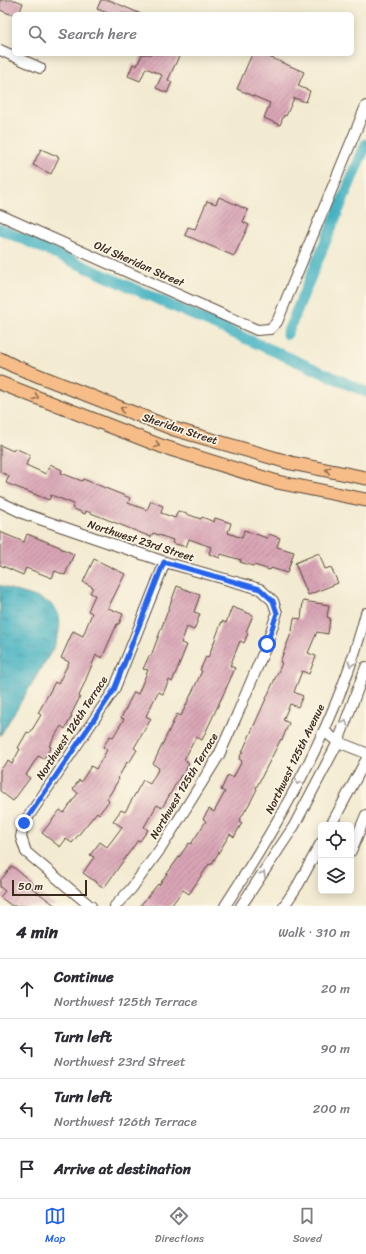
<!DOCTYPE html>
<meta charset="utf-8">
<style>
body{margin:0;font-family:Sriracha,sans-serif;background:#f2f2f3;color:#2b2b33}
.controls{position:absolute;right:12px;bottom:12px;display:grid;overflow:hidden;border-radius:6px;box-shadow:0 2px 10px #0003}
.controls button{width:36px;height:36px;display:grid;place-items:center;padding:0;border:0;border-bottom:1px solid #e1e1e2;background:#fff;color:#2b2b33;font:20px sans-serif}
.scale{position:absolute;left:12px;bottom:10px;width:75px;box-sizing:border-box;padding-left:4px;border:2px solid #3b2a1e;border-top:0;font-size:11px;line-height:14px;white-space:nowrap;color:#3b2a1e;-webkit-text-stroke:3px #fcf5e5;paint-order:stroke}
.stop{position:absolute;width:12px;height:12px;margin:-9px;border:3px solid #2563eb;border-radius:50%;background:#fff}
.stop.end{background:#2563eb;border-color:#fff;box-shadow:0 1px 4px #0008}
.list{margin:0;padding:0;list-style:none}
h2{display:flex;justify-content:space-between;align-items:center;height:52px;margin:0;padding:0 16px;font-size:17px}
h2 small{font-size:13px;font-weight:400;color:#7c7c81}
.list li{display:grid;grid-template-columns:26px 1fr auto;gap:12px;align-items:center;box-sizing:border-box;height:60px;padding:0 16px;border-top:1px solid #e1e1e2}
.list b{display:block;font-size:15px;white-space:nowrap}
.list p{margin:0;font-size:13px;white-space:nowrap;color:#7c7c81}
.list em{font-size:13px;font-style:normal;color:#7c7c81}
.icon{flex:none;width:22px;height:22px;fill:none;stroke:currentColor;stroke-width:2;stroke-linecap:round;stroke-linejoin:round}
.map{position:relative;flex:none;width:366px;height:906px;overflow:hidden}
.search{position:absolute;background:#fff;box-shadow:0 2px 10px #0003;left:12px;right:12px;top:12px;height:44px;display:flex;align-items:center;gap:10px;box-sizing:border-box;padding:0 14px;border-radius:6px;color:#7c7c81;font-size:15px}
.sheet{height:292px;background:#fff}
nav{display:flex;justify-content:space-around;align-items:center;box-sizing:border-box;height:56px;border-top:1px solid #e1e1e2;background:#fff;font-size:11px;color:#7c7c81}
nav a{display:grid;justify-items:center;gap:2px}
nav .on{color:#2563eb}
.map>svg:first-child{display:block}
.water{fill:url(#water-ripples);stroke:#406e70}
.lines{fill:none;stroke-linecap:round;stroke-linejoin:round}
.canal{stroke:#46b3c2;stroke-width:11}
.building{fill:url(#building-hatch)}
.minor-casing{stroke:#574739;stroke-width:12}
.major-casing{stroke:#574739;stroke-width:15}
.minor{stroke:#fff;stroke-width:10}
.major{stroke:#f7bd88;stroke-width:13}
.oneway{stroke:#906c4e}
.oneway2{stroke:#a79f9a}
.route{stroke:#2563eb;stroke-width:5}
.labels{text-anchor:middle;dominant-baseline:central;stroke-width:3.5;stroke-linejoin:round;paint-order:stroke}
.street-label{font-size:11px;fill:#3b2a1e;stroke:#fcf5e5}
</style>
<div class="map">
<svg width="366" height="906" viewBox="0 0 366 906">
<defs>
<pattern id="water-ripples" width="26" height="14" patternUnits="userSpaceOnUse"><rect width="26" height="14" fill="#46b3c2"/><path d="M2 4q2-2 4 0t4 0M15 11q2-2 4 0t4 0" fill="none" stroke="#3c929d"/></pattern>
<pattern id="building-hatch" width="6" height="6" patternUnits="userSpaceOnUse"><rect width="6" height="6" fill="#d9a5b6"/><path d="M-1 1l2-2M0 6l6-6M5 7l2-2" fill="none" stroke="#b18793"/></pattern>
</defs>
<rect width="100%" height="100%" fill="#fcf5e5"/>
<filter id="ink" filterUnits="userSpaceOnUse"><feTurbulence type="fractalNoise" baseFrequency=".025" numOctaves="2"/><feDisplacementMap in="SourceGraphic" scale="8" xChannelSelector="R" yChannelSelector="G"/><feConvolveMatrix kernelMatrix="1 2 1 2 8 2 1 2 1" color-interpolation-filters="sRGB"/></filter>
<filter id="wash" filterUnits="userSpaceOnUse"><feTurbulence type="fractalNoise" baseFrequency=".012" numOctaves="4" result="noise"/><feDisplacementMap in="SourceGraphic" scale="16" xChannelSelector="R" yChannelSelector="G"/><feGaussianBlur stdDeviation="0.9" result="paint"/><feColorMatrix in="noise" values="0 0 0 0 0 0 0 0 0 0 0 0 0 0 0 0 0 1.4 0 .05"/><feComposite in="paint" operator="in"/></filter>
<g filter="url(#wash)">
<rect width="100%" height="100%" fill="#f3ebd1"/>
<path class="water" d="M 0,585 C 34,601 75,594 54,647 L 0,736 Z"/>
<g class="lines">
<g class="canal">
<path d="M 0,229 L 366,392"/>
<path d="M 287,334 L 366,144"/>
</g>
</g>
<g id="blocks">
<g class="building">
<path d="M 0,0 L 15,0 L 23,3 L 19,14 L 10,14 L 0,10 Z"/>
<path d="M 101,0 L 109,0 L 141,14 L 110,14 L 97,9 Z"/>
<path d="M 142,54 L 180,54 L 168,80 L 172,82 L 167,93 L 156,88 L 162,75 L 146,68 L 140,81 L 128,76 L 133,64 L 137,66 Z"/>
<path d="M 252,54 L 262,54 L 304,72 L 298,86 L 310,91 L 306,102 L 294,98 L 286,116 L 284,115 L 280,125 L 264,118 L 270,103 L 237,89 Z"/>
<path d="M 41,149 L 59,157 L 51,174 L 33,165 Z"/>
<path d="M 219,197 L 248,210 L 243,222 L 249,225 L 234,256 L 185,235 L 188,227 L 195,229 L 207,201 L 216,204 Z"/>
<path d="M 0,445 L 13,451 L 15,448 L 30,455 L 26,465 L 46,474 L 50,464 L 62,470 L 61,473 L 82,481 L 83,479 L 130,498 L 128,503 L 147,510 L 151,501 L 163,506 L 161,513 L 175,518 L 178,511 L 201,519 L 202,517 L 214,522 L 215,518 L 231,523 L 228,533 L 242,538 L 244,530 L 267,538 L 269,534 L 280,538 L 277,547 L 294,552 L 287,573 L 271,568 L 270,570 L 254,565 L 253,566 L 240,562 L 241,560 L 221,554 L 220,558 L 209,554 L 211,547 L 189,539 L 186,547 L 172,543 L 173,540 L 153,533 L 151,537 L 86,511 L 85,514 L 72,508 L 74,504 L 51,495 L 49,500 L 6,483 L 9,476 L 0,472 Z"/>
<path d="M 0,532 L 24,542 L 27,534 L 60,547 L 60,548 L 74,554 L 65,575 L 55,571 L 52,578 L 26,568 L 23,575 L 0,565 Z"/>
<path d="M 319,553 L 325,569 L 331,567 L 338,583 L 308,595 L 295,563 Z"/>
<path d="M 94,559 L 125,574 L 108,608 L 123,614 L 119,624 L 117,624 L 102,658 L 96,655 L 79,696 L 80,697 L 71,715 L 72,716 L 65,729 L 61,726 L 49,746 L 51,747 L 44,759 L 38,756 L 26,775 L 30,778 L 13,801 L 0,791 L 0,770 L 8,761 L 12,764 L 20,749 L 18,748 L 27,732 L 30,733 L 41,715 L 38,713 L 55,682 L 58,684 L 69,662 L 61,658 L 73,631 L 83,636 L 92,613 L 88,611 L 95,595 L 90,593 L 93,587 L 83,582 Z"/>
<path d="M 177,586 L 200,595 L 194,612 L 200,614 L 194,630 L 187,627 L 181,643 L 187,645 L 172,682 L 169,680 L 163,694 L 158,692 L 146,716 L 151,719 L 134,748 L 137,750 L 129,763 L 127,762 L 118,778 L 119,779 L 107,799 L 109,801 L 99,814 L 97,812 L 72,843 L 66,839 L 60,847 L 42,833 L 60,810 L 64,813 L 78,793 L 73,789 L 79,780 L 81,782 L 91,766 L 96,769 L 107,750 L 103,747 L 110,736 L 113,737 L 124,719 L 121,718 L 134,692 L 138,694 L 148,670 L 143,669 L 149,656 L 151,656 Z"/>
<path d="M 303,601 L 329,605 L 327,617 L 330,618 L 328,634 L 317,632 L 308,653 L 316,656 L 309,674 L 302,671 L 294,692 L 303,696 L 298,707 L 290,704 L 283,720 L 289,723 L 282,740 L 281,739 L 256,788 L 257,789 L 251,801 L 239,821 L 242,823 L 234,837 L 230,834 L 211,865 L 209,864 L 189,894 L 183,890 L 171,906 L 140,906 L 158,884 L 159,885 L 189,843 L 191,844 L 206,821 L 203,819 L 209,809 L 214,812 L 225,792 L 221,790 L 228,775 L 233,778 L 242,761 L 239,759 L 282,663 L 280,662 L 292,631 L 294,618 L 301,619 Z"/>
<path d="M 232,607 L 253,615 L 246,632 L 248,633 L 244,643 L 240,641 L 230,666 L 235,668 L 229,682 L 202,740 L 196,737 L 184,760 L 189,763 L 183,776 L 181,775 L 162,808 L 157,805 L 144,827 L 148,830 L 140,841 L 138,840 L 104,888 L 83,873 L 94,857 L 90,855 L 100,842 L 107,847 L 122,827 L 113,821 L 121,810 L 125,812 L 143,780 L 150,784 L 159,768 L 153,764 L 177,714 L 181,716 L 202,671 L 200,670 L 206,657 L 208,658 L 222,621 L 226,623 Z"/>
<path d="M 12,866 L 35,885 L 32,888 L 56,906 L 12,906 L 0,897 L 5,891 L 0,887 L 0,881 Z"/>
</g>
</g>
</g>
<g filter="url(#ink)">
<use href="#blocks" fill-opacity="0" stroke="#574739" stroke-width="1"/>
<g class="lines">
<defs>
<g id="minor">
<path d="M 0,50 L 40,68"/>
<path d="M 0,215 L 257,330 L 270,329 L 277,322 L 366,106"/>
<path d="M 0,502 L 25,514 L 165,562 L 260,589 L 273,601 L 277,613 L 267,644 L 237,715 L 219,755 L 161,848 L 131,889 L 115,906"/>
<path d="M 324,731 L 338,742 L 366,753"/>
<path d="M 331,825 L 366,760"/>
<path d="M 351,851 L 366,815"/>
<path d="M 91,906 L 89,905 L 26,852 L 21,837 L 24,823 L 114,690 L 165,562"/>
<path d="M 225,906 C 284,815 339,719 366,613"/>
<path d="M 241,906 L 294,826 L 338,742 L 366,667"/>
<path d="M 284,906 L 298,885 L 321,843"/>
</g>
<g id="major">
<path d="M 0,359 L 14,366 L 174,429 L 291,463 L 366,478"/>
<path d="M 0,383 L 161,446 L 277,482 L 366,500"/>
</g>
</defs>
<use href="#minor" class="minor-casing"/>
<use href="#major" class="major-casing"/>
<use href="#minor" class="minor"/>
<use href="#major" class="major"/>
</g>
<defs><path id="oneway-chevron" d="M-2-3.5L2.5 0L-2 3.5" fill="none" stroke-width="1.6" stroke-linecap="round" stroke-linejoin="round"/></defs>
<g class="oneway">
<use href="#oneway-chevron" transform="translate(36 397) rotate(21)"/>
<use href="#oneway-chevron" transform="translate(123 409) rotate(-158)"/>
<use href="#oneway-chevron" transform="translate(157 445) rotate(21)"/>
<use href="#oneway-chevron" transform="translate(328 470) rotate(-168)"/>
</g>
<g class="oneway2">
<use href="#oneway-chevron" transform="translate(351 664) rotate(109)"/>
<use href="#oneway-chevron" transform="translate(345 723) rotate(-69)"/>
<use href="#oneway-chevron" transform="translate(298 782) rotate(117)"/>
<use href="#oneway-chevron" transform="translate(263 874) rotate(-56)"/>
</g>
</g>
<g class="lines" filter="url(#ink)">
<path class="route" d="M 24,823 L 114,690 L 164,562 L 260,589 L 273,601 L 277,613 L 267,644"/>
</g>
<g class="labels">
<g class="street-label">
<text transform="translate(139 264) rotate(24)">Old Sheridan Street</text>
<text transform="translate(180 429) rotate(18)">Sheridan Street</text>
<text transform="translate(141 541) rotate(18)">Northwest 23rd Street</text>
<text transform="translate(72 728) rotate(-57)">Northwest 126th Terrace</text>
<text transform="translate(295 759) rotate(-64)">Northwest 125th Avenue</text>
<text transform="translate(184 786) rotate(-59)">Northwest 125th Terrace</text>
</g>
</g>
</svg>
<div class="controls">
<button><svg class="icon" aria-label="locate" viewBox="0 0 24 24"><circle cx="12" cy="12" r="6"/><path d="M12 2v4M12 18v4M2 12h4M18 12h4"/></svg></button>
<button><svg class="icon" aria-label="layers" viewBox="0 0 24 24"><path d="M12 4l9 5-9 5-9-5zM3 14l9 5 9-5"/></svg></button>
</div>
<div class="scale">50 m</div>
<div class="stop" style="left:267px;top:644px"></div>
<div class="stop end" style="left:24px;top:823px"></div>
<div class="search"><svg class="icon" aria-label="search" viewBox="0 0 24 24"><circle cx="10" cy="10" r="6"/><path d="M15 15l6 6"/></svg>Search here</div>
</div>
<section class="sheet">
<h2>4 min<small>Walk · 310 m</small></h2>
<ul class="list">
<li><svg class="icon" aria-label="ahead" viewBox="0 0 24 24"><path d="M12 20V5M6 11l6-6 6 6"/></svg><div><b>Continue</b><p>Northwest 125th Terrace</p></div><em>20 m</em></li>
<li><svg class="icon" aria-label="left" viewBox="0 0 24 24"><path d="M17 20v-9H6M10 6l-5 5 5 5"/></svg><div><b>Turn left</b><p>Northwest 23rd Street</p></div><em>90 m</em></li>
<li><svg class="icon" aria-label="left" viewBox="0 0 24 24"><path d="M17 20v-9H6M10 6l-5 5 5 5"/></svg><div><b>Turn left</b><p>Northwest 126th Terrace</p></div><em>200 m</em></li>
<li><svg class="icon" aria-label="arrive" viewBox="0 0 24 24"><path d="M6 21V4h12l-3 4 3 4H6"/></svg><div><b>Arrive at destination</b></div></li>
</ul>
</section>
<nav>
<a class="on"><svg class="icon" aria-label="map" viewBox="0 0 24 24"><path d="M3 6l6-2 6 2 6-2v14l-6 2-6-2-6 2zM9 4v14M15 6v14"/></svg>Map</a>
<a><svg class="icon" aria-label="directions" viewBox="0 0 24 24"><path d="M12 3l9 9-9 9-9-9zM9 14v-3h6M13 9l2 2-2 2"/></svg>Directions</a>
<a><svg class="icon" aria-label="saved" viewBox="0 0 24 24"><path d="M7 4h10v16l-5-4-5 4z"/></svg>Saved</a>
</nav>
